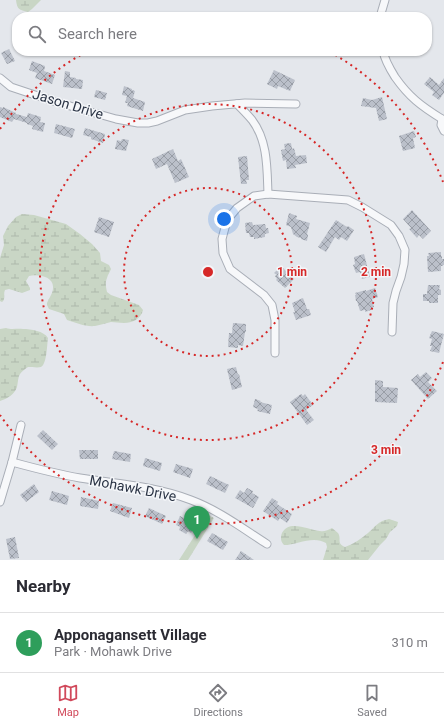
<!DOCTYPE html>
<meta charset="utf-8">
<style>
body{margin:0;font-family:Roboto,sans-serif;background:#f2f2f3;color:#2b2b33}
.you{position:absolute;left:224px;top:219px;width:14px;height:14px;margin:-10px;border:3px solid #fff;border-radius:50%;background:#1a73e8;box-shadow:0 0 0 6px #1a73e833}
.badge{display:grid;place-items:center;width:26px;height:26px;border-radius:50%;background:#d1495b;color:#fff;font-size:13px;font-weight:700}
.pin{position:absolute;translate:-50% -33px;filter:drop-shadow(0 1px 2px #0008)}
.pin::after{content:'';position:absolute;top:21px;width:14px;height:12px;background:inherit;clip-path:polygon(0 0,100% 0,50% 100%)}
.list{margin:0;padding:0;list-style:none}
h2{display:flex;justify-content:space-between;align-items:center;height:52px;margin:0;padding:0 16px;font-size:17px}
h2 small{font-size:13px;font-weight:400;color:#7c7c81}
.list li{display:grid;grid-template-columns:26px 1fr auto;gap:12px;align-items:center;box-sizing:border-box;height:60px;padding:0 16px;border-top:1px solid #e1e1e2}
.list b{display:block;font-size:15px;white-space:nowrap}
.list p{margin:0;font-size:13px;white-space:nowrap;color:#7c7c81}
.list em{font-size:13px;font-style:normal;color:#7c7c81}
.icon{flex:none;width:22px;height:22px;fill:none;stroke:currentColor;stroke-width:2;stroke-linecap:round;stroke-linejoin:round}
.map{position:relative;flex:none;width:444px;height:560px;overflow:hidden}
.search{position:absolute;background:#fff;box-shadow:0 1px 3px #0004;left:12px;right:12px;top:12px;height:44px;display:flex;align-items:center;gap:10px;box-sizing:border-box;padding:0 14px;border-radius:16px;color:#7c7c81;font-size:15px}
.sheet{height:112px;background:#fff}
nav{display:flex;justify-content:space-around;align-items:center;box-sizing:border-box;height:56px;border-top:1px solid #e1e1e2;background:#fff;font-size:11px;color:#7c7c81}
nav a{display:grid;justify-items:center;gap:2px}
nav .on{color:#d1495b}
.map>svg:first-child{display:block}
.wetland{fill:url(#wetland-marsh)}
.park{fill:url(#park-crowns)}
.building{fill:url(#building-cross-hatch)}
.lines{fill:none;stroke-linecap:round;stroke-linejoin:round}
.minor-casing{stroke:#a9aeb7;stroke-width:9}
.minor{stroke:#f7f8fa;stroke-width:7}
.ring{fill:none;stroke:#d62828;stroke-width:2;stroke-dasharray:2 4}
.labels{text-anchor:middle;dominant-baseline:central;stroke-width:3;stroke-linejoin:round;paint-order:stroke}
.street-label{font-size:14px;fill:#2b3445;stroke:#f4f6f9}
.centre{fill:#d62828;stroke:#f4f6f9;stroke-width:2}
.ring-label{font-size:12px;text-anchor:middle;font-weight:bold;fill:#d62828;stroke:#f4f6f9;stroke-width:3;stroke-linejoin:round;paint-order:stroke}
</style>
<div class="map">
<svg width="444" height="560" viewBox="0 0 444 560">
<defs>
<pattern id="wetland-marsh" width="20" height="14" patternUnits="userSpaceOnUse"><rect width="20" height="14" fill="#c9d6c5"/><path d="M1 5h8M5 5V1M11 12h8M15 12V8" fill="none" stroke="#adb8ab"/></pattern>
<pattern id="park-crowns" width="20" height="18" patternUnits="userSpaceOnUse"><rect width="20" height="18" fill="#c9d6c5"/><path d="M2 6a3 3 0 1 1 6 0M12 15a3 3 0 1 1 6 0" fill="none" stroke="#adb8ab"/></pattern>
<pattern id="building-cross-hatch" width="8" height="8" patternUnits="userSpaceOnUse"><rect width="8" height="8" fill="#bbc0ca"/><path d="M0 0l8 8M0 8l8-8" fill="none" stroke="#989da6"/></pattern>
</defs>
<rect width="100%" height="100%" fill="#e4e7ec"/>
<g class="wetland">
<path d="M 16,0 L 41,0 L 32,9 L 28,12 C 19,10 17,9 16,0 Z"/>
<path d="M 22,214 L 34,215 L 66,224 L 80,234 L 92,244 L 100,253 L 101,261 L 109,265 L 111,269 C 110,272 108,274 107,278 C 105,283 106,287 107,292 L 111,295 L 139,305 L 143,310 C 141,319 132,323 124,323 C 119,323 115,322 111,322 C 106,323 101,325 95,326 C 86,327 76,323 67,320 L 64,314 L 49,309 L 47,305 L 47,303 C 49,298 53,293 53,288 C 54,276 37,274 29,276 L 26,281 L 30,288 L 30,290 L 22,293 L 9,289 L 5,290 C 3,294 6,299 2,302 L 0,301 L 0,258 L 4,245 L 3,236 L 8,226 L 16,217 Z"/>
<path d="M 6,328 C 12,330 17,328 23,329 C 31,329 44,331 48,338 C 47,344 47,364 41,367 C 38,368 31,367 28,367 C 25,369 22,371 20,374 C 18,377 18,382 17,387 C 15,394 7,399 0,401 L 0,329 Z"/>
<path d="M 389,519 L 398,522 L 397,526 L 390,532 L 386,539 L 380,545 L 368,560 L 323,560 L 327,547 L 326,543 C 313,535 297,545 284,545 C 281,542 280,538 282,533 C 289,519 309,530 320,531 C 324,532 328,530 332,528 C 334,530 336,531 338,533 C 342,539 336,543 345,547 C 353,544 361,539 368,533 C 376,526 378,521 389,519 Z"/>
</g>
<path class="park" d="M 208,515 L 214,518 L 188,560 L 179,560 Z"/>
<g class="building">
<path d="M 9,49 L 15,61 L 7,64 L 1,53 Z"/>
<path d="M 32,61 L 45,66 L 44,71 L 55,75 L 52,84 L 35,78 L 37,73 L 29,70 Z"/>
<path d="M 274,70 L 295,80 L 290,91 L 278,86 L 277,89 L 267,84 Z"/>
<path d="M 65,71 L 70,72 L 70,77 L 76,78 L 76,79 L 83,80 L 82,89 L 63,87 Z"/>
<path d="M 430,77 L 439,85 L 444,78 L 444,93 L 439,100 L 432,95 L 434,92 L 424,84 Z"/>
<path d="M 124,86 L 132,89 L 132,90 L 135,91 L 133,98 L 145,102 L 143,111 L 127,106 L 128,103 L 125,103 L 127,96 L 122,95 Z"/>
<path d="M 96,90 L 107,93 L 105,100 L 94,97 Z"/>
<path d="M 382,97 L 387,119 L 379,121 L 376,108 L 361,106 L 363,98 L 372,100 Z"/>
<path d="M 0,107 L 3,108 L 3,107 L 16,113 L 16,114 L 27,117 L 28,113 L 41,117 L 40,122 L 45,123 L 43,132 L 32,129 L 33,126 L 27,124 L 27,123 L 14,119 L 12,122 L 0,117 Z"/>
<path d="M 56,124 L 75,129 L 72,138 L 54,133 Z"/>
<path d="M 85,128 L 105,134 L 103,143 L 91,139 L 91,137 L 83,135 Z"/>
<path d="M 414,131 L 416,137 L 413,138 L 415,148 L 403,151 L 399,136 Z"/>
<path d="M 122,139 L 129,140 L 126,151 L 115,149 L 117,140 L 121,141 Z"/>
<path d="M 291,143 L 292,149 L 294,148 L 296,156 L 306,155 L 307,163 L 295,165 L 296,168 L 287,169 L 286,160 L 283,161 L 281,150 L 285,149 L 284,144 Z"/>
<path d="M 173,149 L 178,161 L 181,159 L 189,177 L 175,183 L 167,164 L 156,169 L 152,159 Z"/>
<path d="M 247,156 L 249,180 L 246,180 L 247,184 L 241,184 L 238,157 Z"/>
<path d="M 412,210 L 431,231 L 423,239 L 419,235 L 417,238 L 409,229 L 411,228 L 403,219 Z"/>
<path d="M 289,213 L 297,216 L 296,219 L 310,223 L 307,234 L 308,235 L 307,241 L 301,239 L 301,238 L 297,237 L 293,234 L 291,227 L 286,225 Z"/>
<path d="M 99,217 L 114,222 L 109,237 L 94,232 Z"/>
<path d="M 336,220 L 347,227 L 348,226 L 354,230 L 347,241 L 341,237 L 339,240 L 335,237 L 326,252 L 318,247 Z"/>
<path d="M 252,222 L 253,225 L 265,224 L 266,228 L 268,228 L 269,233 L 265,234 L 265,237 L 254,239 L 254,237 L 250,237 L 249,233 L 246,233 L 245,223 Z"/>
<path d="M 441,252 L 441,256 L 442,256 L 442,259 L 444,259 L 444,265 L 443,265 L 443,266 L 441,266 L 441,271 L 428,272 L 427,256 L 429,256 L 428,253 Z"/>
<path d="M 364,254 L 370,277 L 362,279 L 360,272 L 356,273 L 353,265 L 355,264 L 354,257 Z"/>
<path d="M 281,266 L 294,279 L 285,288 L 276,280 L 277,279 L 275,276 L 277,275 L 274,273 Z"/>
<path d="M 428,285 L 440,285 L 439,289 L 441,290 L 441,295 L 438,295 L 438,303 L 429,303 L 429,301 L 423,301 L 423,294 L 427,294 Z"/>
<path d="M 375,288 L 378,297 L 372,299 L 374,307 L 371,308 L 371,310 L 365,312 L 365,310 L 360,311 L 357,301 L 356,301 L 355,295 L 356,295 L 355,293 L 366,290 L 366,291 Z"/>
<path d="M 303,298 L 307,309 L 309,309 L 311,315 L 296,320 L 293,312 L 295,312 L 292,303 Z"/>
<path d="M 233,323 L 246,324 L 246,332 L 245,332 L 243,346 L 238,345 L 238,348 L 228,347 L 229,333 L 232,333 Z"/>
<path d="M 432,331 L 444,334 L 439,353 L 430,351 L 432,346 L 430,346 L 432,339 L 429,338 Z"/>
<path d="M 236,367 L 238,375 L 239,374 L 242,387 L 232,390 L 227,369 Z"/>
<path d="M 426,372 L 432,378 L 428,382 L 437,391 L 428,399 L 411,380 L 418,374 L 420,377 Z"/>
<path d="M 375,380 L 383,381 L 383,387 L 398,388 L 397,403 L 375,402 Z"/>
<path d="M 301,394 L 303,396 L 305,394 L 313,405 L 306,410 L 314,420 L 307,425 L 290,402 Z"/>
<path d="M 255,399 L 261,401 L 260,402 L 272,405 L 270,414 L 257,411 L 258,409 L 253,407 Z"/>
<path d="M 43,430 L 58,444 L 52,450 L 37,436 Z"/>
<path d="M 79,450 L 98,450 L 98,459 L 80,459 Z"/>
<path d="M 114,451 L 131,454 L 130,462 L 112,459 Z"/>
<path d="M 145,458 L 162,463 L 160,471 L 143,466 Z"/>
<path d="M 176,464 L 193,469 L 190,478 L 173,472 Z"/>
<path d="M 210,476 L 229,485 L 225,493 L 206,484 Z"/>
<path d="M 34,484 L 39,492 L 26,502 L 20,495 Z"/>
<path d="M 247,488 L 253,491 L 252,493 L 259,497 L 253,508 L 235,498 L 240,490 L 244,493 Z"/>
<path d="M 52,491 L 69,496 L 67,505 L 49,500 Z"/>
<path d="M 81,497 L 99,501 L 98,509 L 80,506 Z"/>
<path d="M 272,498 L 278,502 L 277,504 L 292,514 L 287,523 L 280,518 L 278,521 L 263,511 Z"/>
<path d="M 113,503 L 132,508 L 129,518 L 110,511 Z"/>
<path d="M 149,508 L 166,516 L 162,524 L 145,516 Z"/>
<path d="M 180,516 L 196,524 L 191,533 L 188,531 L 186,534 L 179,530 L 180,527 L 176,525 Z"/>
<path d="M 212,533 L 228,542 L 223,550 L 207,541 Z"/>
<path d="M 15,537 L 19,558 L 10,559 L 6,539 Z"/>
<path d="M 241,551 L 254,560 L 235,560 Z"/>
</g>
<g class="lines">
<defs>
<g id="minor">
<path d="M 380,17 L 385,0"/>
<path d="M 383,51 C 385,61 390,69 395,77 C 409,97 421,106 442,119"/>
<path d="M 0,78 L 11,87 L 56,102 L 116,119 L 138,123 L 148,123 L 157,121 L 185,110 L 212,106 L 245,103 L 296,104"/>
<path d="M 237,104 C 242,109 247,114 252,120 C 268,141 267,169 268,194"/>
<path d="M 442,119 L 441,125 L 444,131"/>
<path d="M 275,353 L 275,320 L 272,305 L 264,295 L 230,269 L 223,253 L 222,239 L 227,220 L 237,208 L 254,196 L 268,194 L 348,200 L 362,207 L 391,225 L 399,236 L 405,250 L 404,264 L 401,277 L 396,291 L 393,303 L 392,332"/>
<path d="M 12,462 C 34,468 57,474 80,478 C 117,484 155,486 191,500 C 218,510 242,528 267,544"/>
<path d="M 0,502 L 12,462 L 21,425"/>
</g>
</defs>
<use href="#minor" class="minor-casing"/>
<use href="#minor" class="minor"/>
</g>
<g class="ring">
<circle cx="208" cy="272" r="84"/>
<circle cx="208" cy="272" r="168"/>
<path d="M443 362A252 252 0 0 1 0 415M0 129A252 252 0 0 1 86 52M330 52A252 252 0 0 1 443 182"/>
</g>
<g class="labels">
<g class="street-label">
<text transform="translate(68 104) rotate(17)">Jason Drive</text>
<text transform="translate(133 488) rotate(11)">Mohawk Drive</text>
</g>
</g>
<circle cx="208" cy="272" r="6" class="centre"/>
<g class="ring-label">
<text x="292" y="276">1 min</text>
<text x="376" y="276">2 min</text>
<text x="386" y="454">3 min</text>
</g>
</svg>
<div class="you"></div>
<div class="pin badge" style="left:197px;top:539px;background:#2e9e5b">1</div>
<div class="search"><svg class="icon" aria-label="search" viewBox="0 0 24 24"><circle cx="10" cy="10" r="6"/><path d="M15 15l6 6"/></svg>Search here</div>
</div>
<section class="sheet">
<h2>Nearby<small></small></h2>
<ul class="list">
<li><span class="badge" style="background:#2e9e5b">1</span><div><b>Apponagansett Village</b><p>Park · Mohawk Drive</p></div><em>310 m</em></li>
</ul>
</section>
<nav>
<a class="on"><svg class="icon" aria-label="map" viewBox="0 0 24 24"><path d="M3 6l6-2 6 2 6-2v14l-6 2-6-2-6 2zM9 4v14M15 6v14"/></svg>Map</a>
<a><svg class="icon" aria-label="directions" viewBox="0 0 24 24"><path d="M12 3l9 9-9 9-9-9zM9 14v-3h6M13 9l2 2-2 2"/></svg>Directions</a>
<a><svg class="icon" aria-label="saved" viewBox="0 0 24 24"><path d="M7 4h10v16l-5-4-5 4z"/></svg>Saved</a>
</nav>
